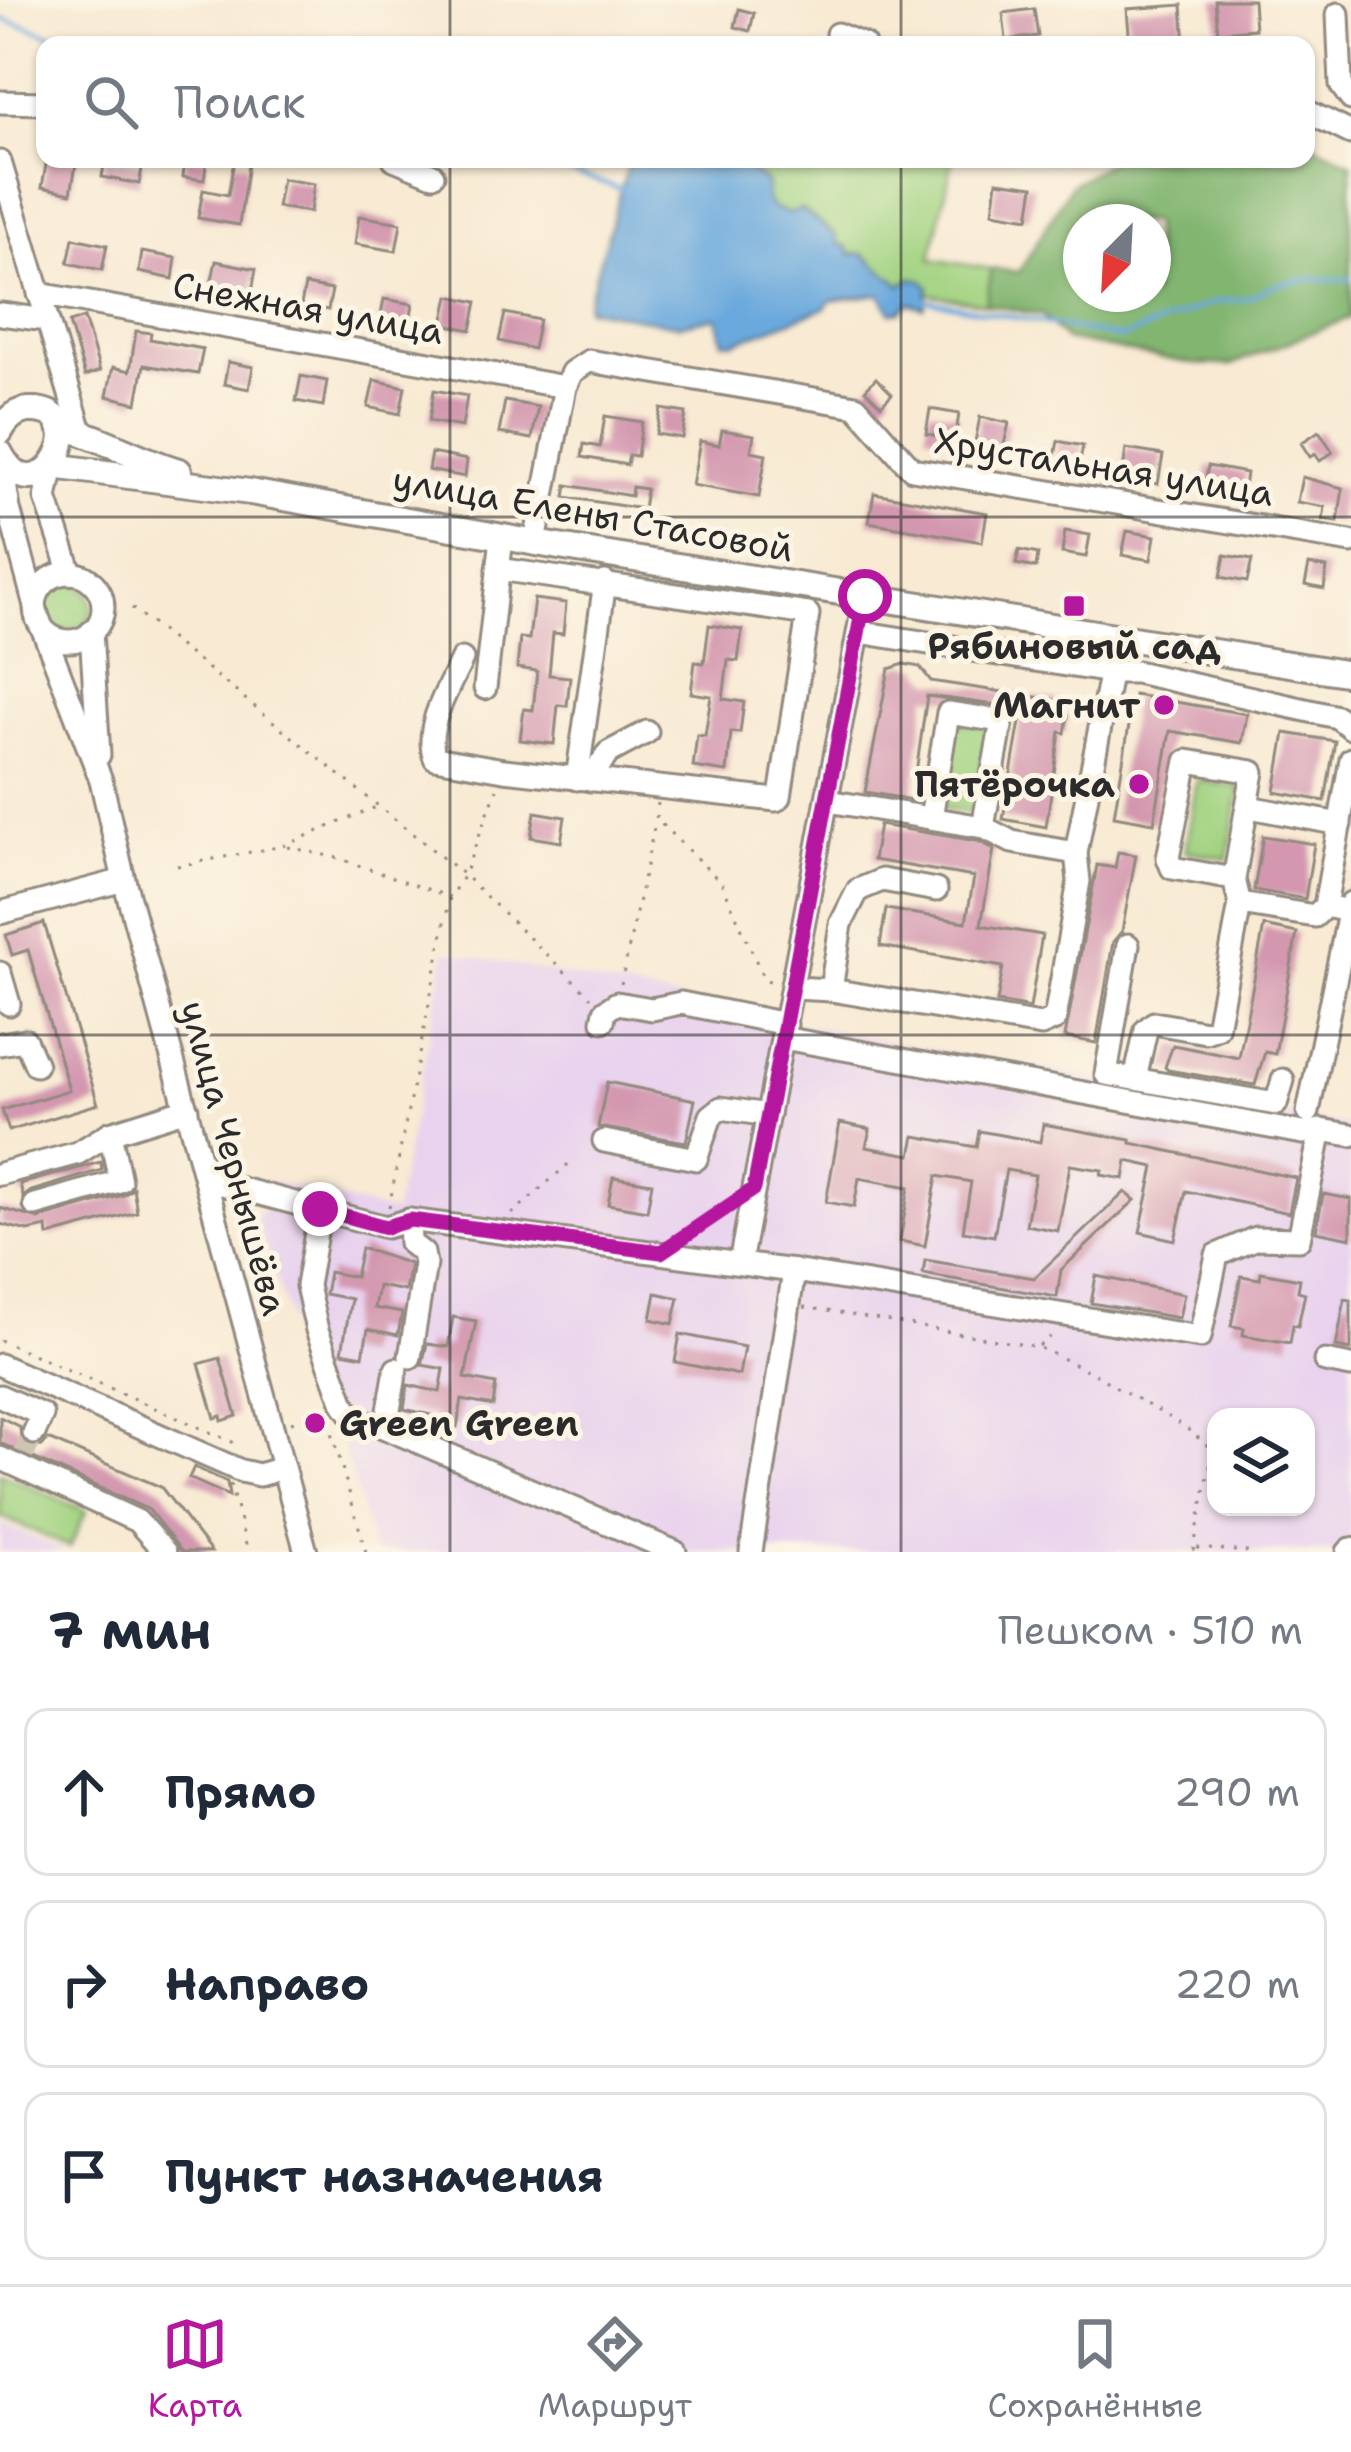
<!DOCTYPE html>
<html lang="ru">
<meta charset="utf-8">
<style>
body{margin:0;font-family:"Shantell Sans",sans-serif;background:#f2f2f3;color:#1f2937}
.controls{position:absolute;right:36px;bottom:36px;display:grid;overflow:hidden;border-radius:24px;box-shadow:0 3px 9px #0004}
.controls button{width:108px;height:108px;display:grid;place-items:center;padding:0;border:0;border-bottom:3px solid #e0e1e3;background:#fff;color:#1f2937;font:60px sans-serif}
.compass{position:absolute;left:1063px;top:204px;width:108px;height:108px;border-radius:50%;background:#fff;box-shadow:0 3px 9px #0004;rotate:204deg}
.stop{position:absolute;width:36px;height:36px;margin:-27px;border:9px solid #b5179e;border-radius:50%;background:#fff}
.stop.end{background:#b5179e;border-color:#fff;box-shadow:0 3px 12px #0008}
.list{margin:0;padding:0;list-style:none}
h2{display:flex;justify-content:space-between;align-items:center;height:156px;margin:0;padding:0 48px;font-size:51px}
h2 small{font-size:39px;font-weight:400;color:#747a83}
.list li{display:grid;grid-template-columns:78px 1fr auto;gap:36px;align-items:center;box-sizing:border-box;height:168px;margin:0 24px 24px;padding:0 24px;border:3px solid #e0e1e3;border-radius:24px}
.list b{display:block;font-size:45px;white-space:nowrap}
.list em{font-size:39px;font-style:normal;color:#747a83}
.icon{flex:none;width:66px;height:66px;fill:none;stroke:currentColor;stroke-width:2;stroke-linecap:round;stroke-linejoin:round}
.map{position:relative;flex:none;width:1351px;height:1552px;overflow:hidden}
.search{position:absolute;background:#fff;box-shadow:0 3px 9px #0004;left:36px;right:36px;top:36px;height:132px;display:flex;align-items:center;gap:30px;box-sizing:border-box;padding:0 42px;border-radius:24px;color:#747a83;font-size:45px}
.sheet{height:732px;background:#fff}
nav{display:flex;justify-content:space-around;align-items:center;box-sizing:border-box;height:168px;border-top:3px solid #e0e1e3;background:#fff;font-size:33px;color:#747a83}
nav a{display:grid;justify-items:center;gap:6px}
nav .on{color:#b5179e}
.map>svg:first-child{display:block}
.built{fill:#e8d2ee;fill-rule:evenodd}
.green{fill:#a2d381;stroke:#667f56;stroke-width:3}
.forest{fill:#81b56f;stroke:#56704d;stroke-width:3;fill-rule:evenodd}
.water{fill:#6aa9dd;stroke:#4a6a84;stroke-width:3}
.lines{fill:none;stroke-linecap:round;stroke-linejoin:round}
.stream{stroke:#6aa9dd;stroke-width:4.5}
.building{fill:#d397af}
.minor-tunnel{stroke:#cfc4b1;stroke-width:21;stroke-dasharray:21 10;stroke-linecap:butt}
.minor-casing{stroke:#928a7f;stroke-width:27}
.major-casing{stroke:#928a7f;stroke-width:30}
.path{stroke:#928a7f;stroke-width:3;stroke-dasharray:3 9;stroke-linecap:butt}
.minor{stroke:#fff;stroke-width:21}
.major{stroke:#fff;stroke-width:24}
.route{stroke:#b5179e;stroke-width:15}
.grid{fill:none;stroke:#2b2b2b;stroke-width:3;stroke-opacity:0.55}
.poi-dot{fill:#b5179e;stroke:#fcf5e5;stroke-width:4.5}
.labels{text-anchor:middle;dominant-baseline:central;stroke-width:10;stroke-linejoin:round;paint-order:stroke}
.street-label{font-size:36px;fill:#2b2b2b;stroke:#fcf5e5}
.poi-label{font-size:36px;font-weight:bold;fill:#2b2b2b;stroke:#fcf5e5;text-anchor:end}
</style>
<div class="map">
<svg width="1351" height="1552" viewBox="0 0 1351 1552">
<rect width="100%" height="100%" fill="#fcf5e5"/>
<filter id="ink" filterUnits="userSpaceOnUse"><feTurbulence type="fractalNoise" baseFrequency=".00833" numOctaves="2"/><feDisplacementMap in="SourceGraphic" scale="24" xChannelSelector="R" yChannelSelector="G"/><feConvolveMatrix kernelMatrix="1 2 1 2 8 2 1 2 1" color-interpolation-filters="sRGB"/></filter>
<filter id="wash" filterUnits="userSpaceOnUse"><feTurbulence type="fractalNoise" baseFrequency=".004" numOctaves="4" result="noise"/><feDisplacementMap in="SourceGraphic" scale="48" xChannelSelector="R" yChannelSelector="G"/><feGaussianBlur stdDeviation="2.7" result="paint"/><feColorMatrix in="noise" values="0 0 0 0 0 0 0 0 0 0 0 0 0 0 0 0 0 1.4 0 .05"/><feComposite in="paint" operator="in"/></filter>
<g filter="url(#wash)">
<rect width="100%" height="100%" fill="#f8ead3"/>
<g class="built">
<path d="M 446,951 L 808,1026 L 1351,1126 L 1351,1537 L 1338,1552 L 374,1552 L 330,1403 L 317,1406 L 256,1216 L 261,1214 L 269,1181 L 394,1213 ZM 1216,1417 L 1306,1417 L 1306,1507 L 1216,1507 Z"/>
<path d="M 0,1523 L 67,1552 L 0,1552 Z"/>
</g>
<g class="green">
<path d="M 736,159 L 953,159 L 931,259 L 992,269 L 986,304 L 928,294 L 923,281 L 913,278 L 901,285 L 863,255 L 850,254 L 790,214 L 770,207 L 766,198 L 767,183 Z"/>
<circle cx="68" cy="607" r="24"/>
<path d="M 957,721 L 988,727 L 974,814 L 942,808 Z"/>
<path d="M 1197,780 L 1240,787 L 1228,859 L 1185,851 Z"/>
<path d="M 0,1473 L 86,1511 L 70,1547 L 0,1516 Z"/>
</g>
<path class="forest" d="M 1306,140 L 1351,163 L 1351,317 L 1231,365 L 1194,364 L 1066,340 L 1042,315 L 986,304 L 992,269 L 1019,272 L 1071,185 L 1114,159 L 1306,159 ZM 1081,222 L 1153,222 L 1153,294 L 1081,294 Z"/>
<path class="water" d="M 630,159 L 736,159 L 767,184 L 766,198 L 771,207 L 790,214 L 801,209 L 835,234 L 839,245 L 847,246 L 850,254 L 863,254 L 901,285 L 912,278 L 923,280 L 929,287 L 924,308 L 909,303 L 900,311 L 891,312 L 880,294 L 830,301 L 825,308 L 734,342 L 723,341 L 717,317 L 678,325 L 586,308 Z"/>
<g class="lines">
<g class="stream">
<path d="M 0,18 L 58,37 L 101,45"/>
<path d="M 533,159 L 623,190"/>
<path d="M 921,299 L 1122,338 L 1215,302 L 1248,298 L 1275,285 L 1309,279 L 1351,279"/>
</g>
</g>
<g id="blocks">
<g class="building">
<path d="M 1215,0 L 1253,0 L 1255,29 L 1218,32 Z"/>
<path d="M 1182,5 L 1185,45 L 1130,45 L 1127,9 Z"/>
<path d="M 739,9 L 754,13 L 750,31 L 735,27 Z"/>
<path d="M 1034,9 L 1038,36 L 1006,40 L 1003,13 Z"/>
<path d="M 47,159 L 77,159 L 71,193 L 42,187 Z"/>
<path d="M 105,159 L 143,164 L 139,184 L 102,177 Z"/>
<path d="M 185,159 L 207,159 L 204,180 L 183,177 Z"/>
<path d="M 234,161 L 248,164 L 239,225 L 198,218 L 203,190 L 228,195 Z"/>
<path d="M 282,179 L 314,184 L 310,212 L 277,207 Z"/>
<path d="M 997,181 L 1034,186 L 1029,218 L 993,212 Z"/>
<path d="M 359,216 L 401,223 L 396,251 L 355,244 Z"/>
<path d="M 73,238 L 107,245 L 102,270 L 68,263 Z"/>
<path d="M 142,252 L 176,258 L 173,279 L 139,272 Z"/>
<path d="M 216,261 L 256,269 L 252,292 L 211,284 Z"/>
<path d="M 305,285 L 332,290 L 328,310 L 301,305 Z"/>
<path d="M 449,296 L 477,302 L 471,330 L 443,324 Z"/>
<path d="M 384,299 L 413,304 L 409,326 L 380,321 Z"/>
<path d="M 505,313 L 539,320 L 533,349 L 499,341 Z"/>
<path d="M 84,318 L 100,371 L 85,376 L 69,323 Z"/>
<path d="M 136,331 L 151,333 L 150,339 L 203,349 L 198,374 L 144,365 L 137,403 L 107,396 L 113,367 L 130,371 Z"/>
<path d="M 228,362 L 253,367 L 249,389 L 224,384 Z"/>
<path d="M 301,376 L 327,381 L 323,406 L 296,401 Z"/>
<path d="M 876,378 L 892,394 L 881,405 L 865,390 Z"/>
<path d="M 374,380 L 405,387 L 400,414 L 368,407 Z"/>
<path d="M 434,390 L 467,396 L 462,427 L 429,421 Z"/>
<path d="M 505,401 L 538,407 L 532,439 L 499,433 Z"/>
<path d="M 661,409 L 686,413 L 682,438 L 656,434 Z"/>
<path d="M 930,409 L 959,414 L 955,439 L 926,434 Z"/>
<path d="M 605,416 L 642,422 L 637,456 L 629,455 L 627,465 L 582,457 L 584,444 L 600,447 Z"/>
<path d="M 980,417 L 1009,423 L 1002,453 L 974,447 Z"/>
<path d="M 722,430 L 754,435 L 751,451 L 766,454 L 759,497 L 692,485 L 700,441 L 719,445 Z"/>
<path d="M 1319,431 L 1333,452 L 1320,461 L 1315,454 L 1310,457 L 1301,443 Z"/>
<path d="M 1058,441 L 1083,446 L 1078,470 L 1053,466 Z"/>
<path d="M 1126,449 L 1163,455 L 1158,484 L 1122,478 Z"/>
<path d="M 431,453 L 467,460 L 465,477 L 428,470 Z"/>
<path d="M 1208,466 L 1246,473 L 1243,495 L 1204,488 Z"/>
<path d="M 1302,477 L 1343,488 L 1338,522 L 1323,520 L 1325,507 L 1297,502 Z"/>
<path d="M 567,485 L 631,496 L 632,487 L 646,489 L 643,509 L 565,497 Z"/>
<path d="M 874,493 L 987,513 L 982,542 L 869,522 Z"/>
<path d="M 1065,531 L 1090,535 L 1086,557 L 1062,553 Z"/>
<path d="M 1127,531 L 1155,536 L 1151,560 L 1122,555 Z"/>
<path d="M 1019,550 L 1038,554 L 1036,568 L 1016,564 Z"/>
<path d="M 1225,555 L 1252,560 L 1247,582 L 1221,577 Z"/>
<path d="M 1309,565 L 1327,568 L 1324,589 L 1305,585 Z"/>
<path d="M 534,599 L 566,603 L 563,634 L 553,633 L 549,675 L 570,677 L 567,706 L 558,705 L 554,744 L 520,740 L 524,709 L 533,710 L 537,671 L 517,668 L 520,638 L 529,639 Z"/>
<path d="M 709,625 L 742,630 L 738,661 L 728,660 L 723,699 L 744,702 L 740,733 L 731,732 L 727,772 L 693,767 L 697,735 L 705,736 L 711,696 L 691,693 L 695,662 L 704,663 Z"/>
<path d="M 904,664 L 920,667 L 931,681 L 1062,701 L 1063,715 L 1068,716 L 1065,733 L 1060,732 L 1046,827 L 1003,819 L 1022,710 L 1004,706 L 927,696 L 912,800 L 865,792 L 889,669 Z"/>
<path d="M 1134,695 L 1247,714 L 1242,743 L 1170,731 L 1154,823 L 1114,816 Z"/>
<path d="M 1285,733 L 1335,741 L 1325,801 L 1275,792 Z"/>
<path d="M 535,812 L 565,817 L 561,842 L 531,837 Z"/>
<path d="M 879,825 L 978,841 L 994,849 L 981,925 L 1042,935 L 1030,1008 L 997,1002 L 1003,967 L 880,946 L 886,909 L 966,922 L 974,877 L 873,860 Z"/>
<path d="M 1263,836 L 1314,844 L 1305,899 L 1254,890 Z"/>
<path d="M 1118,852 L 1136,855 L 1122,931 L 1113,942 L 1096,1043 L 1065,1037 L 1097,865 L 1115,868 Z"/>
<path d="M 44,923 L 98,1104 L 9,1131 L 2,1110 L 69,1090 L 28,950 L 12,955 L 6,935 Z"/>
<path d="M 1264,926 L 1297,933 L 1275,1054 L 1265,1052 L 1255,1085 L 1168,1070 L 1165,1067 L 1173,1045 L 1239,1058 Z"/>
<path d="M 607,1082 L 695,1100 L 686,1142 L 598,1127 Z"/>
<path d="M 840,1123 L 870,1129 L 866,1147 L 911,1155 L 915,1136 L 976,1147 L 979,1131 L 1040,1142 L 1043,1124 L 1131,1140 L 1131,1143 L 1296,1178 L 1289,1213 L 1186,1191 L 1175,1240 L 1140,1232 L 1154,1167 L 1127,1161 L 1124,1179 L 1101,1175 L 1102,1170 L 1070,1165 L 1058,1231 L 1026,1225 L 1035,1175 L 1006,1170 L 994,1236 L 963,1231 L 971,1182 L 937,1176 L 925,1246 L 900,1241 L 909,1187 L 859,1178 L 854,1207 L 826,1202 Z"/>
<path d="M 101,1162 L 102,1170 L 31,1191 L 23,1197 L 20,1184 Z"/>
<path d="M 613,1177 L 652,1183 L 647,1211 L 608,1204 Z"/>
<path d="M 133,1188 L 137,1212 L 48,1236 L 47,1227 L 28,1231 L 0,1224 L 0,1208 L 39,1219 L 124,1195 Z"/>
<path d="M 1125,1192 L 1135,1200 L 1061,1270 L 1057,1297 L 923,1274 L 925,1260 L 1034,1278 Z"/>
<path d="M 1323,1194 L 1351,1199 L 1351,1238 L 1316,1231 Z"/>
<path d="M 361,1248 L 410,1264 L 405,1291 L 378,1286 L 374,1308 L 402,1313 L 398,1335 L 368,1329 L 363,1356 L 342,1352 L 351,1299 L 325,1294 L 329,1272 L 355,1277 Z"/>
<path d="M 1261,1272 L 1300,1279 L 1298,1291 L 1305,1293 L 1298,1326 L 1293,1325 L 1290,1343 L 1243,1335 L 1244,1328 L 1231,1326 L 1241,1276 L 1260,1279 Z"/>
<path d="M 1096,1276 L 1184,1294 L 1179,1318 L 1091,1303 Z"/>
<path d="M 656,1293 L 679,1298 L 673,1324 L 651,1319 Z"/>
<path d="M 1345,1299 L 1351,1300 L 1351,1350 L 1336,1347 Z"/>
<path d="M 453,1317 L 476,1321 L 465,1378 L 496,1384 L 493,1406 L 462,1400 L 457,1427 L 434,1423 L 436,1416 L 404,1409 L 408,1385 L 440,1392 L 444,1369 L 422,1365 L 427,1344 L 448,1347 Z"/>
<path d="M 680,1334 L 744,1347 L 739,1375 L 675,1362 Z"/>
<path d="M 220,1358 L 237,1416 L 222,1421 L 221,1416 L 215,1418 L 199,1364 Z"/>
<path d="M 0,1417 L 20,1427 L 21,1441 L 29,1447 L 42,1446 L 48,1439 L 161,1487 L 211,1552 L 182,1552 L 149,1510 L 0,1443 Z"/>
<path d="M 194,1467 L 227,1482 L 229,1496 L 189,1478 Z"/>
</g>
</g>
</g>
<g filter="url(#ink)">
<use href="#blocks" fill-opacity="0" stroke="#928a7f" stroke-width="3"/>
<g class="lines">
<path class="minor-tunnel" d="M 24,1454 L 34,1433"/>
<defs>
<g id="minor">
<path d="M 1338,14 L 1341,85 L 1351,99"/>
<path d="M 837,34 L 864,45"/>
<path d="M 0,102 L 45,103"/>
<path d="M 1306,111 L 1351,133"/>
<path d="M 394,159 L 433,175"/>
<path d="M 0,162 L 81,431"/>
<path d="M 39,294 L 565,387"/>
<path d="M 1,314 L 46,320"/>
<path d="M 1,457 L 9,509 L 38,617 L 101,780 L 124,880 L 306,1552"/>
<path d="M 53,466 L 46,498 L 71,573"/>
<path d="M 535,542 L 565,387 L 572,372 L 589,361 L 856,406 L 912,469 L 1351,542"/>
<circle cx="69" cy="607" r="34"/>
<path d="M 91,632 L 99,755"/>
<path d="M 859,632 L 1110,672 L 1136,672 L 1337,717 L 1351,728"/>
<path d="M 462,659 C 449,688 423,727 435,758 L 504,770 L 776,800 L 780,797 L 808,614 L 498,569"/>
<path d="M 485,688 L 502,537"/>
<path d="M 577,779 L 605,582"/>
<path d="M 590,780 L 608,753 L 647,732"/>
<path d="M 828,801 L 983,827 L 1012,842 L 1076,853"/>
<path d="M 1249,807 L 1340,824"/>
<path d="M 931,818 L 948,713 L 1002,721 L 983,827"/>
<path d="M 1234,879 L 1172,868 L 1168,858 L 1187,761 L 1253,772 L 1234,879 L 1240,904"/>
<path d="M 1325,906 L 1351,759"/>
<path d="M 0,913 L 124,880"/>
<path d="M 1128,945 L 1106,1074 L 1276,1104 L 1283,1080"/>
<path d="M 0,973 L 9,1004"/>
<path d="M 794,988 L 831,990 L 1041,1025 L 1055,1019 L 1079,881 L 1076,853 L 1117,638"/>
<path d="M 831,990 L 841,924 L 858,890 L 882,880 L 936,890"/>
<path d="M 603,1021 L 605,1011 L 617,1003 L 652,1009 L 681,1003 L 786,1024"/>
<path d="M 783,1038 L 1303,1133 L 1321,1130 L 1351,1135"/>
<path d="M 0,1044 L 25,1040 L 36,1065"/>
<path d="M 1135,1079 L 1146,1030 L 1154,1023 L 1206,1032 L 1217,1028 L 1240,904 L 1315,916 L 1325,906 L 1349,911"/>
<path d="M 1308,1112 L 1351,903"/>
<path d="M 604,1141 L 696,1159 L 711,1116 L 721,1108 L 768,1115"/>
<path d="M 0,1174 L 78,1153 L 110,1133 L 187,1109"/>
<path d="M 207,1180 L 386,1227 L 409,1220 L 794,1271 L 1200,1337 L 1217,1255 L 1256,1238 L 1299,1239 L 1321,1130"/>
<path d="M 35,1205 L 120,1181 L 110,1133"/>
<path d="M 320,1209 L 307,1286 L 317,1330 L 344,1404 L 355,1419 L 386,1428 L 675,1552"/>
<path d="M 409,1220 L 410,1243 L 423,1253 L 425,1264 L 410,1357"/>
<path d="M 740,1263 L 865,596"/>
<path d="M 1325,1361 L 1351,1366"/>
<path d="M 0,1365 L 241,1471 L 259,1475 L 282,1468"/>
<path d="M 0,1396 L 42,1415 L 34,1433"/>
<path d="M 386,1428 L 396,1369"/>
<path d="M 0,1458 L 137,1521 L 165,1552"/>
<path d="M 751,1552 L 794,1271"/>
<path d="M 1348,1552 L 1351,1549"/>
</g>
<g id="major">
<path d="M 60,427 C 97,434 139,460 179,471"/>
<path d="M 0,432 C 6,420 15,411 29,410 C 102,406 39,527 0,453"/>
<path d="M 53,466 L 250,492 L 559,547 L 1351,674"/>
</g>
</defs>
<use href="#minor" class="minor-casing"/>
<use href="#major" class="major-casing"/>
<g class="path">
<path d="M 132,608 L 464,875 L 591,997"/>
<path d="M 658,803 L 656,819 L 722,883 L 764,979 L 775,983"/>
<path d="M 288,847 L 338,858 L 450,897"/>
<path d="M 177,866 L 283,846 L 376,807"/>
<path d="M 621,984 L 655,823"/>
<path d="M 389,1207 L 450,897 L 464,875 L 497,789"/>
<path d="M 512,1214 L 574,1159"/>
<path d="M 681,1239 L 732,1204"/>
<path d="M 804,1307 L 1038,1347 L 1089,1371 L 1182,1425 L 1211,1448 L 1212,1456 L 1193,1552"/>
<path d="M 0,1340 L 237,1444"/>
<path d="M 1039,1346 L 1055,1333"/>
<path d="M 291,1422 L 326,1411 L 366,1552"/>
<path d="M 230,1484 L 248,1552"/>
<path d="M 1197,1548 L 1249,1552"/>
</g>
<use href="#minor" class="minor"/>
<use href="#major" class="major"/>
</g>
</g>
<g class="lines" filter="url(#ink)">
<path class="route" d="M 320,1209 L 386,1227 L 410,1220 L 661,1252 L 754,1189 L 865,596"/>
</g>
<path class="grid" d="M 450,0 L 450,45M 901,0 L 901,45M 450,159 L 450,1552M 901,159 L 901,1552M 0,517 L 1351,517M 0,1035 L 1351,1035"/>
<g class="poi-dot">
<rect x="1062" y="594" width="24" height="24" rx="6"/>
<circle cx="1164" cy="705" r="12"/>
<circle cx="1139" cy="784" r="12"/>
<circle cx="315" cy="1423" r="12"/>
</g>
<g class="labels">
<g class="street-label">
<text transform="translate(308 308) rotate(10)">Снежная улица</text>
<text transform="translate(1104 467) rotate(9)">Хрустальная улица</text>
<text transform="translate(593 514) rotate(10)">улица Елены Стасовой</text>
<text transform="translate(234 1158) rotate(75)">улица Чернышёва</text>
</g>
<g class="poi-label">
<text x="1074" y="646" text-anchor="middle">Рябиновый сад</text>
<text x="1140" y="705">Магнит</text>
<text x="1115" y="784">Пятёрочка</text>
<text x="339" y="1423" text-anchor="start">Green Green</text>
</g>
</g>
</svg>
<div class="controls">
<button><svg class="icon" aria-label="layers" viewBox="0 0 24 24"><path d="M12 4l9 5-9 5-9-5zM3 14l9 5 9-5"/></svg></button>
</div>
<svg class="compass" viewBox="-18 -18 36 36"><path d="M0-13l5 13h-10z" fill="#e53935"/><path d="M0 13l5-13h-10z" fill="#747a83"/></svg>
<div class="stop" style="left:865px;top:596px"></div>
<div class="stop end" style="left:320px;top:1209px"></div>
<div class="search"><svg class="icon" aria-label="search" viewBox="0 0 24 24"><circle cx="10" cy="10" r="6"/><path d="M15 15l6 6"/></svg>Поиск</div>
</div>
<section class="sheet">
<h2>7 мин<small>Пешком · 510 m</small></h2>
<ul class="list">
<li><svg class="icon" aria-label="ahead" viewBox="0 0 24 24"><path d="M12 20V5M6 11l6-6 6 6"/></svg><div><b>Прямо</b></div><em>290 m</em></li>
<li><svg class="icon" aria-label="right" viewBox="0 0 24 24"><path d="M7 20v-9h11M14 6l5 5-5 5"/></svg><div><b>Направо</b></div><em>220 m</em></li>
<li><svg class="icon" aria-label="arrive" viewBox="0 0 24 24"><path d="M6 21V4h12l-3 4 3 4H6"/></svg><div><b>Пункт назначения</b></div></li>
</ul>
</section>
<nav>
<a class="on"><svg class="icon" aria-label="map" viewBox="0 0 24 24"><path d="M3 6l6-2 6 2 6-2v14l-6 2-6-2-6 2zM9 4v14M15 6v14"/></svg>Карта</a>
<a><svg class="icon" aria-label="directions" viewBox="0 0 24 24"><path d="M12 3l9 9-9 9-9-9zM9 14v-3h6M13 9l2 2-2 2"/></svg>Маршрут</a>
<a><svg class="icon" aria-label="saved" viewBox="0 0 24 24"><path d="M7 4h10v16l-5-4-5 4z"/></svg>Сохранённые</a>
</nav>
